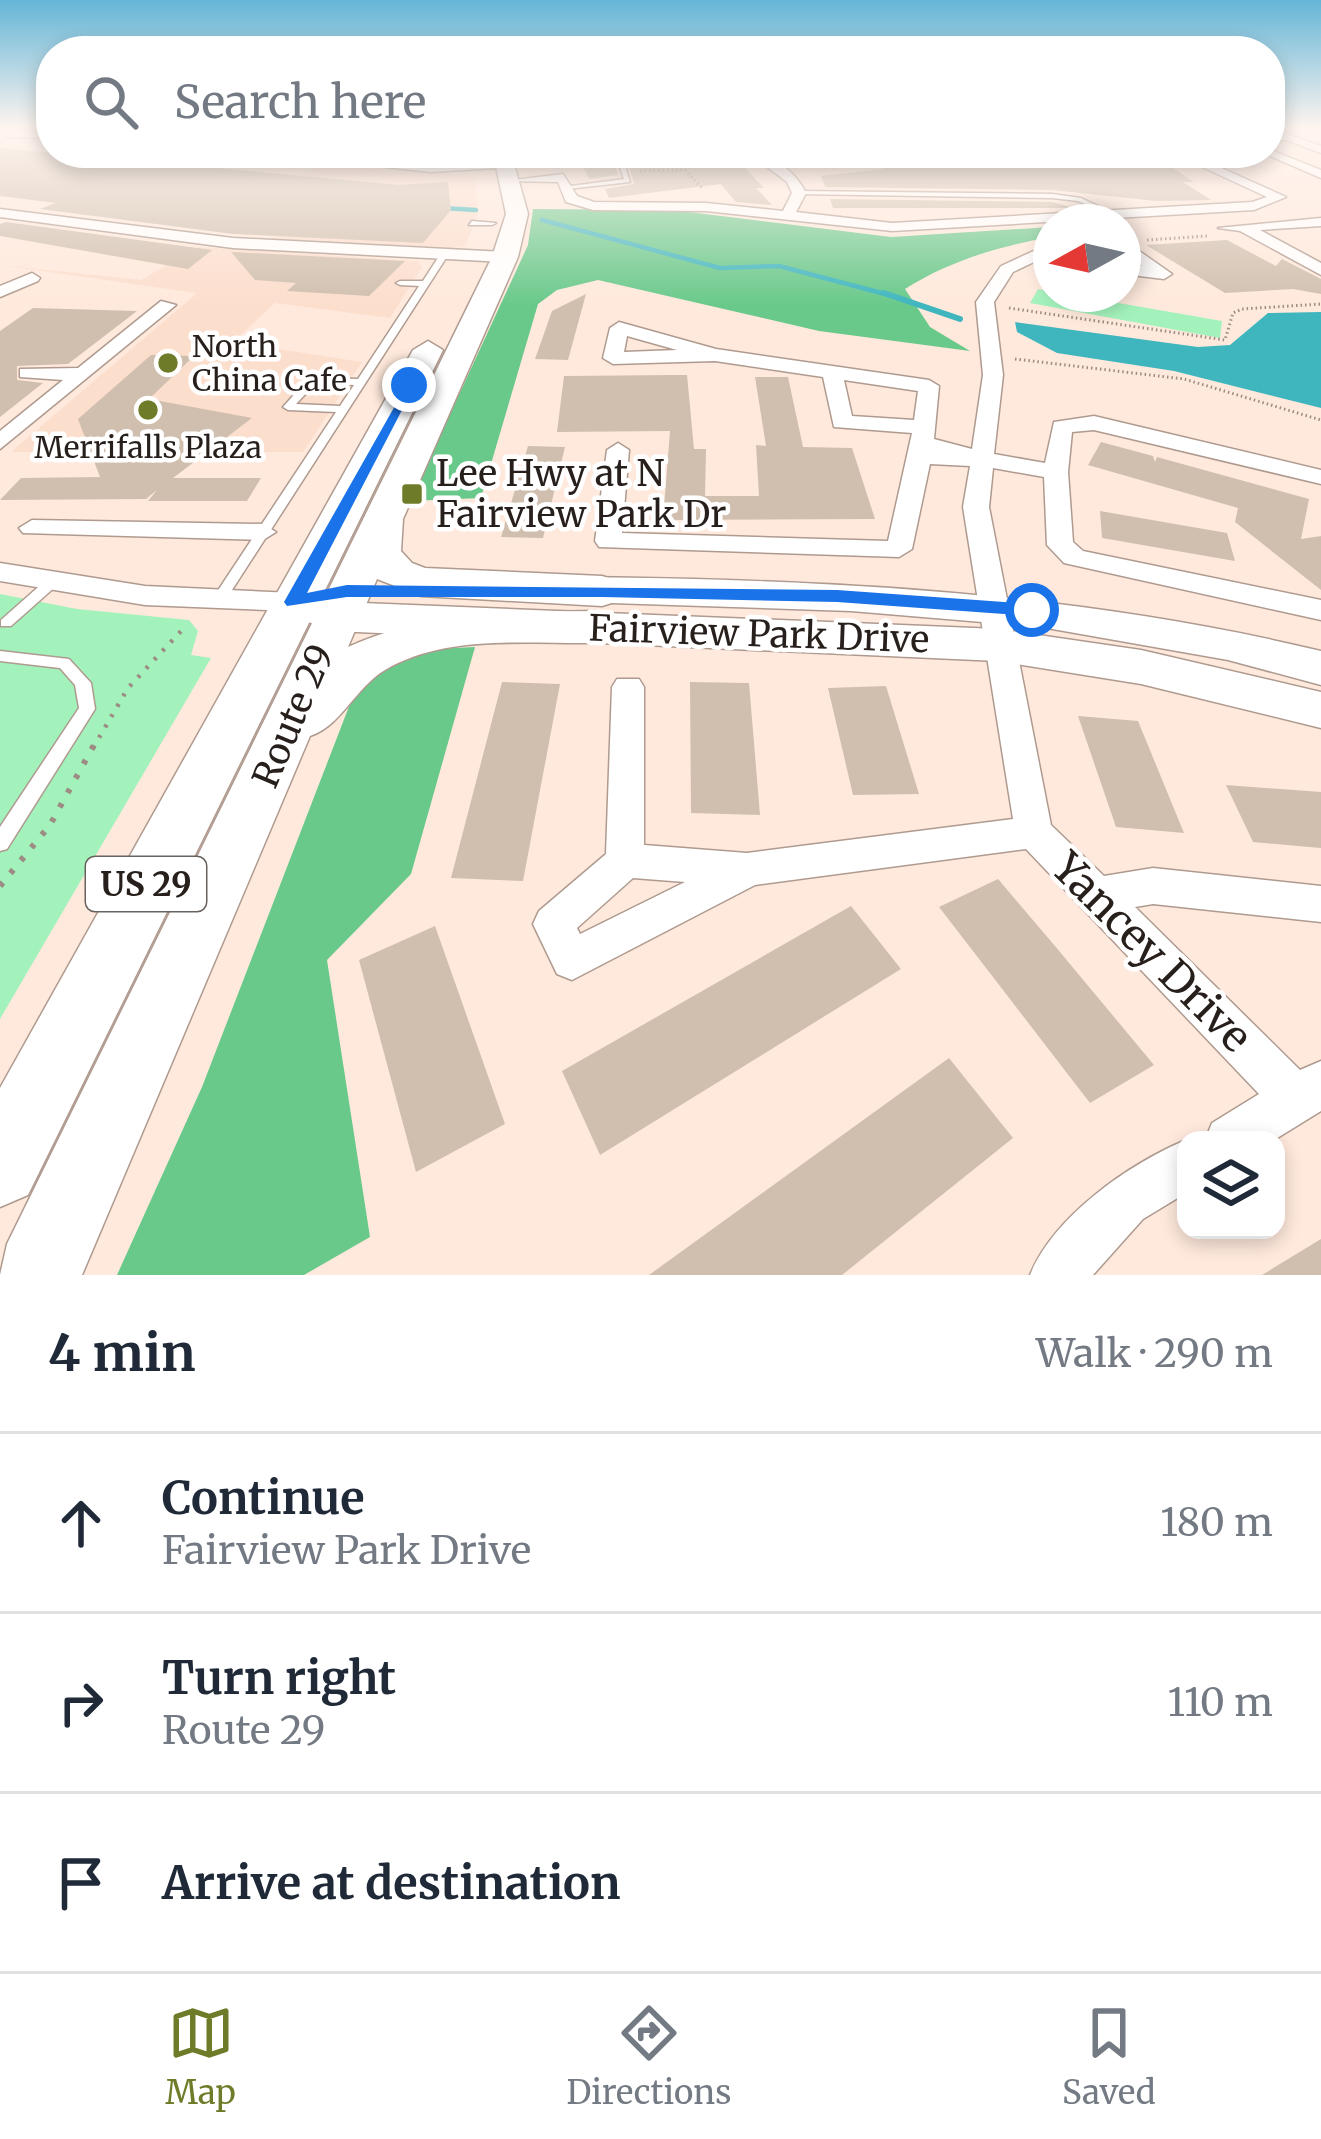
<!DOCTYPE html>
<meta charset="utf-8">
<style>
body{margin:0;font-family:Merriweather,serif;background:#f2f2f3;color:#1f2937}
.controls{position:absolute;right:36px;bottom:36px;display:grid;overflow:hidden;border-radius:24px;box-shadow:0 6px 18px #0003}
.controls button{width:108px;height:108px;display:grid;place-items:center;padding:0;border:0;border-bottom:3px solid #e0e1e3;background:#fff;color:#1f2937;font:60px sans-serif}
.compass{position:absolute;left:1033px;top:204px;width:108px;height:108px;border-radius:50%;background:#fff;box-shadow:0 6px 18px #0003;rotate:262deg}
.stop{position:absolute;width:36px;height:36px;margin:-27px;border:9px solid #1a73e8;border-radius:50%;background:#fff}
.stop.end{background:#1a73e8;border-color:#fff;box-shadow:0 3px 12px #0008}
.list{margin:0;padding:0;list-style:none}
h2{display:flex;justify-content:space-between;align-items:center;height:156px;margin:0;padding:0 48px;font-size:51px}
h2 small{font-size:39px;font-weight:400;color:#747a83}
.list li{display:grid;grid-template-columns:78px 1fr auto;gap:36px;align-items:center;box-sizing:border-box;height:180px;padding:0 48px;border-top:3px solid #e0e1e3}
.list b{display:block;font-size:45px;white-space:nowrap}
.list p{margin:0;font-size:39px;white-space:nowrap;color:#747a83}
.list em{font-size:39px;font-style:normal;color:#747a83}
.icon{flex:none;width:66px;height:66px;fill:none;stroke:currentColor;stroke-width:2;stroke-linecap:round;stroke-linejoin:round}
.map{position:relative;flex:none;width:1321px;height:1275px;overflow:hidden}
.search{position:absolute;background:#fff;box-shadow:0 6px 18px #0003;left:36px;right:36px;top:36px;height:132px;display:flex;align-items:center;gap:30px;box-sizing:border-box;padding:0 42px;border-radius:48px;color:#747a83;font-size:45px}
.sheet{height:696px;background:#fff}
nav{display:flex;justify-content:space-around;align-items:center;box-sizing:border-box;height:168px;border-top:3px solid #e0e1e3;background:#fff;font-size:33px;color:#747a83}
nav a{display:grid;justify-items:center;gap:6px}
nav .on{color:#6e7c29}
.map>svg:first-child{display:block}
.built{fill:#fcdecd}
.green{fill:#a3f2bb}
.forest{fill:#68c98a}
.water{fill:#3fb6be}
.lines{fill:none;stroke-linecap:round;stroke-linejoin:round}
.stream-far1{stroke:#3fb6be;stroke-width:4.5}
.stream{stroke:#3fb6be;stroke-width:6}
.building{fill:#d0bfae}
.service-casing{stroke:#af9a8f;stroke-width:3}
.minor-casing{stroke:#af9a8f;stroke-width:3}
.secondary-casing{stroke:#af9a8f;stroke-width:3}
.primary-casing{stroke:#af9a8f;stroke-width:3}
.path-far2{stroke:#9c8c84;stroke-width:3;stroke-dasharray:1.5 3;stroke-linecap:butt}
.path-far1{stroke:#9c8c84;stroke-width:4.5;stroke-dasharray:3 9;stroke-linecap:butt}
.path{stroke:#9c8c84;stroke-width:6;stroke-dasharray:4.5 12;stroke-linecap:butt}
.service{fill:#fff;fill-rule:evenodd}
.minor{fill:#fff;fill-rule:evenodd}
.secondary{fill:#fff;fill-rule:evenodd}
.primary{fill:#fff;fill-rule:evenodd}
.route{fill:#1a73e8}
.poi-dot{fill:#6e7c29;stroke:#fff;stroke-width:4.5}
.labels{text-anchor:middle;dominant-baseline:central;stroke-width:9;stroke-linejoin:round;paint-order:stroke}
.far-poi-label{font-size:30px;fill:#271f1b;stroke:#fff;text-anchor:start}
.shield{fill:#fff;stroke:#68625f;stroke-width:3}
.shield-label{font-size:33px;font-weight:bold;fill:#271f1b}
.poi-label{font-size:36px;fill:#271f1b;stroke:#fff;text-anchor:start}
.street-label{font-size:36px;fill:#271f1b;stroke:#fff}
.near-street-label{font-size:42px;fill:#271f1b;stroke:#fff}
</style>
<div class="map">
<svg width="1321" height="1275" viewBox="0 0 1321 1275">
<rect width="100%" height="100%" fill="#ffe9dc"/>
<g class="built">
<path d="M 323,164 L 475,176 L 478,215 L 465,246 L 444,249 L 271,239 L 326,200 L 261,193 Z"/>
<path d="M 198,247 L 418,261 L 422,267 L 390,318 L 275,303 L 233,342 L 362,362 L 303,452 L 11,452 L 197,293 L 0,265 L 141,280 Z"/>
</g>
<g class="green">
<path d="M 1038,289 L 1222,321 L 1220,338 L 1030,303 Z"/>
<path d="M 0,594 L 77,609 L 189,620 L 198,631 L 191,655 L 211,658 L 0,1019 Z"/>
</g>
<g class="forest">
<path d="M 533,209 L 672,210 L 891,237 L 1051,227 L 1051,237 C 1000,246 949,261 905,289 L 930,327 L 970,351 L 819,331 L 598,280 L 557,290 L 538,304 L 481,498 L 410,501 L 528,245 Z"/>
<path d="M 475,647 L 411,874 L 327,960 L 370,1237 L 304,1275 L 117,1275 L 202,1087 L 355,691 C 398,649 416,650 475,647 Z"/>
</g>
<path class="water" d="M 1321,312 L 1321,408 L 1174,371 L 1057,353 L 1017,332 L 1015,322 L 1198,347 L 1230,345 L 1268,313 Z"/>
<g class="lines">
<g class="stream-far1">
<path d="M 442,208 L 476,210"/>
<path d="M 542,220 L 720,268 L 779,266 L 893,296"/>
</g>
<path class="stream" d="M 884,293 L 960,319"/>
</g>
<g class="building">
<path d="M 0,148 L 399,185 L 448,182 L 451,210 L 423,243 L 233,234 L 40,209 L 56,203 L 0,196 Z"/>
<path d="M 577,153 L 611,153 L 618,175 L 589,179 Z"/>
<path d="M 626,153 L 735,158 L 764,188 L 756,188 L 772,205 L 736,202 L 721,184 L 609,198 L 605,189 L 634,184 Z"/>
<path d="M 1078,153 L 1151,153 L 1194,182 L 1183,182 L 1211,200 L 1156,201 L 1052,190 L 825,187 L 821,176 L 884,169 L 866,160 L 905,156 L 1086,160 Z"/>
<path d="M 830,199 L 1052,202 L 1074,208 L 833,208 Z"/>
<path d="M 6,222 L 212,250 L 188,269 L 0,236 L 0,224 Z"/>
<path d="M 1227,240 L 1276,266 L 1282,259 L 1321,279 L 1321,294 L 1293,289 L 1225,293 L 1146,245 Z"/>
<path d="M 231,252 L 233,252 L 405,261 L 369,296 L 287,291 L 296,283 L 255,280 Z"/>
<path d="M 586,294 L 568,360 L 535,359 L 552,311 Z"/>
<path d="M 33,308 L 137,311 L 68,364 L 17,366 L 17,380 L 43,383 L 0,417 L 0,331 Z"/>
<path d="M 151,355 L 194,356 L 149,399 L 252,418 L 173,478 L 261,478 L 247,501 L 148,501 L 157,490 L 146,499 L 0,500 L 21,478 L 100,477 L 78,419 Z"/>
<path d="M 674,375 L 687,375 L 694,449 L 706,449 L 705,496 L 759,496 L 756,445 L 766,446 L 755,377 L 788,377 L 803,447 L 852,448 L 875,519 L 663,520 L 670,431 L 557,432 L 564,376 Z"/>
<path d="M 1101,442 L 1153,456 L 1155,462 L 1157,457 L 1309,499 L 1301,539 L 1321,536 L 1321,590 L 1235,522 L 1238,508 L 1088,465 Z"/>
<path d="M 528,446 L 565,447 L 543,538 L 501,537 Z"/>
<path d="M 1100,511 L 1227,533 L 1235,561 L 1102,538 Z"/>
<path d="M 502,682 L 560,684 L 523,881 L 451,878 Z"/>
<path d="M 690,682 L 749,683 L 760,815 L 691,813 Z"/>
<path d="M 886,686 L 919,794 L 853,795 L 828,688 Z"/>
<path d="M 1078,716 L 1138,721 L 1184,833 L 1116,827 Z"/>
<path d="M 1226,785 L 1321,792 L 1321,848 L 1253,842 Z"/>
<path d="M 998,879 L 1055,946 L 1154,1065 L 1090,1103 L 939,907 Z"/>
<path d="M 851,906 L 901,969 L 600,1155 L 562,1071 Z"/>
<path d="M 435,926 L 505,1124 L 416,1172 L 359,960 Z"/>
<path d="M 949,1058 L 1013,1138 L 842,1275 L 649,1275 Z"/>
<path d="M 1321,1239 L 1321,1275 L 1262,1275 Z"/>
</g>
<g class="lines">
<defs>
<g id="service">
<path d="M 278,153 L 280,156 L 265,162 L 262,160 Z"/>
<path d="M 615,153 L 621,153 L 630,182 L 567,189 L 564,187 L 624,179 Z"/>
<path d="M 799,191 L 1052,194 L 1081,198 L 1117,215 L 1111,216 L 1078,201 L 1052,198 L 797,194 Z"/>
<path d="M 472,221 L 496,223 L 492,225 L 469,225 Z"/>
<path d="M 441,253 L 448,255 L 223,604 L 213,604 L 211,601 L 213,598 L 336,412 L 288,410 L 283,407 L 309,378 L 358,379 L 419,286 L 400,285 L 396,283 L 400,281 L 423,281 ZM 316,383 L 354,385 L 340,406 L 296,404 Z"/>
<path d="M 50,580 L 55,581 L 57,584 L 55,587 L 11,626 L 1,626 L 1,620 L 45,581 Z"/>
<path d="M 0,651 L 69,659 L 91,683 L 95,709 L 7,849 L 0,851 L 0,827 L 79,708 L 75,685 L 60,668 L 0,661 Z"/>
</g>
<g id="minor">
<path d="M 11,132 L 51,132 L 51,138 L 7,137 Z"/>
<path d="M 1287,134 L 1321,146 L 1321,153 L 1286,140 L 1270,141 L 1270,135 Z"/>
<path d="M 1273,151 L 1321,170 L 1321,178 L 1263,153 Z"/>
<path d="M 255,153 L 431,164 L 507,163 L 513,167 L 431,172 Z"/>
<path d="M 749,153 C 772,153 796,172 806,193 L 796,212 L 892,223 L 1252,202 L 1267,197 L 1172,153 L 1188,153 L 1286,197 L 1254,210 L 892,231 L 706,211 L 593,210 L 566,202 L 558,182 L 505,181 L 563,174 L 577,196 L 594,202 L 706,203 L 783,211 L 792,193 L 787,182 Z"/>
<path d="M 0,209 L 233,238 L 505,252 L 513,257 L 505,262 L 233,248 L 0,217 Z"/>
<path d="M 1321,218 L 1321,226 L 1260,230 L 1321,263 L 1321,275 L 1240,231 L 1218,228 Z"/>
<path d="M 1051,243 L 1051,254 L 1013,272 L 994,302 L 1003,375 L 994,454 L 1045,463 L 1054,422 L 1094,416 L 1321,470 L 1321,484 L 1094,430 L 1072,432 L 1068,472 L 1073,542 L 1083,551 L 1321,600 L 1321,620 L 1064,563 L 1047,545 L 1044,477 L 993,468 L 989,507 L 1051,825 L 1104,876 L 1153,868 L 1321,886 L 1321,922 L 1153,904 L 1135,907 L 1300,1070 L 1321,1061 L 1321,1111 L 1274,1140 L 1205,1140 L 1212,1123 L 1259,1094 L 1026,849 L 755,885 L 572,980 L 557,974 L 533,924 L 539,911 L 606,854 L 612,687 L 617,679 L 639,679 L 644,687 L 644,845 L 747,853 L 1013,819 L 963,507 L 970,466 L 930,464 L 912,549 L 899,557 L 599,547 L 595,541 L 607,450 L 618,443 L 629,450 L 622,533 L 888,541 L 912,433 L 834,427 L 823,377 L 715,361 L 613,364 L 603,358 L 610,328 L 619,322 L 716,349 L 929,380 L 939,386 L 934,439 L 972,449 L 983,375 L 976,302 L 1001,266 ZM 627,336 L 677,350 L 624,352 ZM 844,380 L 918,391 L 914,420 L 852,416 ZM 633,878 L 685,882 L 580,934 L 577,928 Z"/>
<path d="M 1125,248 L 1135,248 L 1172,274 L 1164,279 L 1123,274 L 1123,264 L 1142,266 L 1125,254 Z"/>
<path d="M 32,273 L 40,278 L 38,281 L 0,297 L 0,286 Z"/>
<path d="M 161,301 L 176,305 L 0,449 L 0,431 L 63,380 L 20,377 L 20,369 L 78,368 Z"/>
<path d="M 32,520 L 263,524 L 276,532 L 263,540 L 23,533 L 19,528 Z"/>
<path d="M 0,563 L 145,586 L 293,593 L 307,602 L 293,611 L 145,605 L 0,581 Z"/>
<path d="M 1186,1140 L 1186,1193 L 1143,1219 L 1093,1275 L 1030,1275 C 1054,1216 1129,1164 1186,1140 Z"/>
</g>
<g id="secondary">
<path d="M 565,577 C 821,579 1071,591 1321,651 L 1321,685 L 1228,660 L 1041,627 L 851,611 L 550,601 L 544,591 L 550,581 Z"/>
<path d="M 293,588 L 338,602 L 998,629 L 1141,650 L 1321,692 L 1321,728 L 1141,684 L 998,661 L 335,631 L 278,612 L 272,602 L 278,592 Z"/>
</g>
<g id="primary">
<path d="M 493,153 L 511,153 L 528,214 L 518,257 L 403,519 L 401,551 L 412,563 L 425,568 L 602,576 L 618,581 L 625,591 L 618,601 L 602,606 L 421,596 L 377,579 L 348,647 C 428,611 509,612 595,611 L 612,616 L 619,627 L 612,638 L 595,643 C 527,644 446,634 385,670 C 355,688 341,726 310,736 L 82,1275 L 0,1275 L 7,1244 L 492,257 L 506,214 Z"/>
<path d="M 428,341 L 443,350 L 28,1195 L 0,1207 L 0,1088 L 413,350 Z"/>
</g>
</defs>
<use href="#service" class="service-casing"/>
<use href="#minor" class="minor-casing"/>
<use href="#secondary" class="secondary-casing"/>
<use href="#primary" class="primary-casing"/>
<g class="path-far2">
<path d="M 843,160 L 856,158 L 846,153"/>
<path d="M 640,171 L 685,170 L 703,189"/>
<path d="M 1147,240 L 1207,236"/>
<path d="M 1009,308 L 1225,340 L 1233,313 L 1242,309 L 1321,304"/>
<path d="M 1015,359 L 1184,379 L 1321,420"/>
</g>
<path class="path-far1" d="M 93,748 L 128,688 L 182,630"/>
<path class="path" d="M 0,886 L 50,825 L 94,745"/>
<use href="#service" class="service"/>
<use href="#minor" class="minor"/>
<use href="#secondary" class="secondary"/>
<use href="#primary" class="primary"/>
</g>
<linearGradient id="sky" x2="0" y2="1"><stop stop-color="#64b5d7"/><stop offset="0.42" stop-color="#fff5ef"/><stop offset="1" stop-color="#fff5ef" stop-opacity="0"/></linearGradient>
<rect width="1321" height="306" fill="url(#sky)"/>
<path class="route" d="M 409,381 L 415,385 L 307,593 L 347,585 L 837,590 L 1032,604 L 1041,610 L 1032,616 L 837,602 L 602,597 L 347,597 L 287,606 L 284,602 Z"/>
<g class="poi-dot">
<circle cx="168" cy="363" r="12"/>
<circle cx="148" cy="410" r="12"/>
<rect x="400" y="482" width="24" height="24" rx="6"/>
</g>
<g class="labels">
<g class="far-poi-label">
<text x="192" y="346">North<tspan x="192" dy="34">China Cafe</tspan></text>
<text x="148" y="447" text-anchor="middle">Merrifalls Plaza</text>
</g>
<rect class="shield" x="86" y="857" width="120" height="54" rx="9"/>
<g class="shield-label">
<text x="146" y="884">US 29</text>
</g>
<g class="poi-label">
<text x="436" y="473">Lee Hwy at N<tspan x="436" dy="41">Fairview Park Dr</tspan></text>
</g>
<g class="street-label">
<text transform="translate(759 634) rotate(2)">Fairview Park Drive</text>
<text transform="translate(293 716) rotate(-67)">Route 29</text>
</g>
<g class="near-street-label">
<text transform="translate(1152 952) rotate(45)">Yancey Drive</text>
</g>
</g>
</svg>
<div class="controls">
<button><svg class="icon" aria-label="layers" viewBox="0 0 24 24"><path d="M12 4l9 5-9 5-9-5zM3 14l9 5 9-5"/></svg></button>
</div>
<svg class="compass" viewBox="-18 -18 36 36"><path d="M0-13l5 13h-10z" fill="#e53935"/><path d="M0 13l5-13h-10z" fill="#747a83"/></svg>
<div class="stop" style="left:1032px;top:610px"></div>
<div class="stop end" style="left:409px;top:385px"></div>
<div class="search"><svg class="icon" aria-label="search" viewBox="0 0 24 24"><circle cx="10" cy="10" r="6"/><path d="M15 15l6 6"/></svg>Search here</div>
</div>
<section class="sheet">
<h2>4 min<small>Walk · 290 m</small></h2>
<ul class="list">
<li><svg class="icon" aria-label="ahead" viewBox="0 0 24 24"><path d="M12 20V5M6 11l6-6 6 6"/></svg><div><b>Continue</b><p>Fairview Park Drive</p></div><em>180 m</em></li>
<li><svg class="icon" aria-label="right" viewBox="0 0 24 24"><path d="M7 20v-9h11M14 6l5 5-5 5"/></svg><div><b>Turn right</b><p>Route 29</p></div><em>110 m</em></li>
<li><svg class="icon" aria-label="arrive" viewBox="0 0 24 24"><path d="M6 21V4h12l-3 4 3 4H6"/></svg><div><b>Arrive at destination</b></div></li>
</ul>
</section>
<nav>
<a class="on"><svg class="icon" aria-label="map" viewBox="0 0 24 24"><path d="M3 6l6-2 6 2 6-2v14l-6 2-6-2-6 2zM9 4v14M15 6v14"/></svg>Map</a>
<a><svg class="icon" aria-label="directions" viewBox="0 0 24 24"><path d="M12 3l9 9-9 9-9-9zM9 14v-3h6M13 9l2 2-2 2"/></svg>Directions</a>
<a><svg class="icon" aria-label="saved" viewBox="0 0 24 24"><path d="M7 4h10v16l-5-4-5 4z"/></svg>Saved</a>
</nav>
